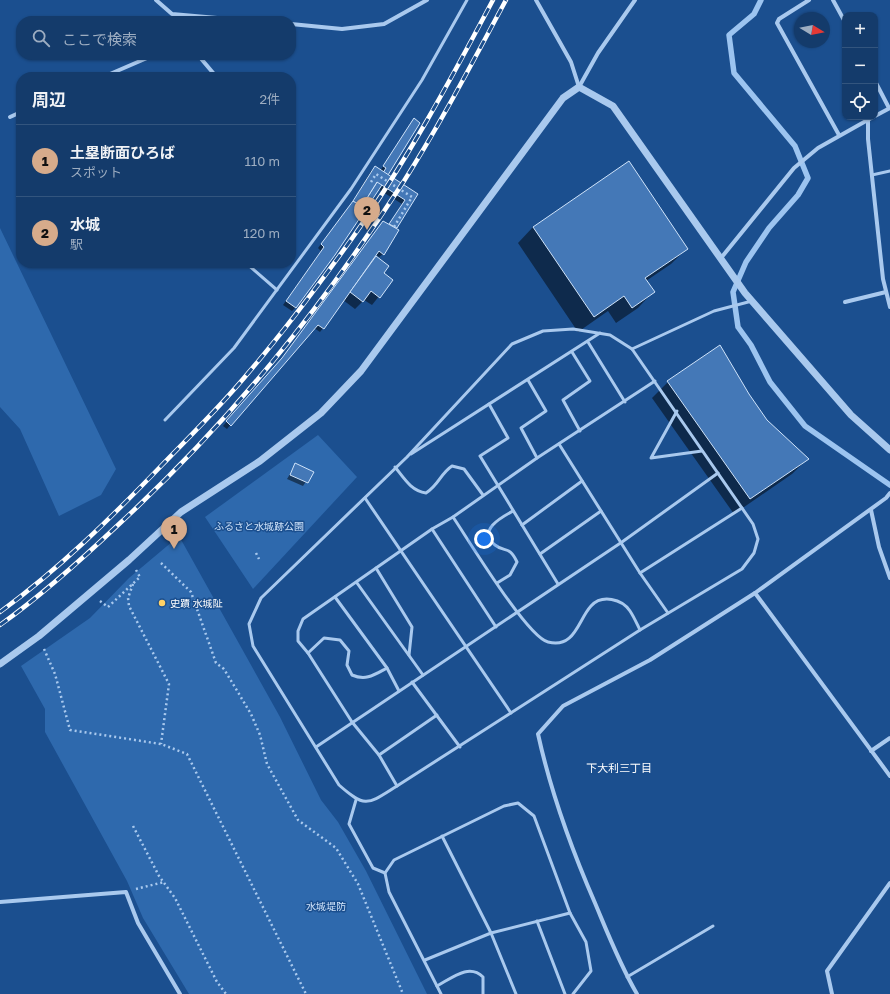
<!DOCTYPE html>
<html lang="ja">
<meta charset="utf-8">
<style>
body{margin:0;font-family:"Golos Text","Noto Sans JP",sans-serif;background:#1d4271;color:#f1f3f6}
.controls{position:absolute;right:12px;top:12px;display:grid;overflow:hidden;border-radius:8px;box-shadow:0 1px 3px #0004}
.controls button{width:36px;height:36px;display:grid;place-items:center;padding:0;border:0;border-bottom:1px solid #33557e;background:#143b6b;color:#f1f3f6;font:20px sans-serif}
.compass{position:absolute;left:794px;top:12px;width:36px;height:36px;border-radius:50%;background:#143b6b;box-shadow:0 1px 3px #0004;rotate:100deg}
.you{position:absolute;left:484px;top:539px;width:14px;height:14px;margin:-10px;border:3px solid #fff;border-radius:50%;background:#1a73e8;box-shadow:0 0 0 6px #1a73e833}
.badge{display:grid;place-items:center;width:26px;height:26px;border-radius:50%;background:#d6ab8b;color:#111;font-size:13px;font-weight:700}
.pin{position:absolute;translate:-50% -33px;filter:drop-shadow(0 1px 2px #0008)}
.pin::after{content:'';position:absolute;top:21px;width:14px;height:12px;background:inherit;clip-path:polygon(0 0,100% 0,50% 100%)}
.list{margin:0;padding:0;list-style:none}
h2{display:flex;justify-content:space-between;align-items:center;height:52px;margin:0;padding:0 16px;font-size:17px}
h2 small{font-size:13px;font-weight:400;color:#9dadc1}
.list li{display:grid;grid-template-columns:26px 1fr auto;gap:12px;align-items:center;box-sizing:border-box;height:72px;padding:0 16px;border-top:1px solid #33557e}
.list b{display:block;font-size:15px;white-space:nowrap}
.list p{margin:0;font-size:13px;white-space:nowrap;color:#9dadc1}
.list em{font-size:13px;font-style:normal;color:#9dadc1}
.icon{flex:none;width:22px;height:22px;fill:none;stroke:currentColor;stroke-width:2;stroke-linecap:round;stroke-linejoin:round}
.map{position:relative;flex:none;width:890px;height:994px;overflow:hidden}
.search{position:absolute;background:#143b6b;box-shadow:0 1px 3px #0004;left:16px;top:16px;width:280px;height:44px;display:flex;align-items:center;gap:10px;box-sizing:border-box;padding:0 14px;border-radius:16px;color:#9dadc1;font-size:15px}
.panel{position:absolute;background:#143b6b;box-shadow:0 1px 3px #0004;left:16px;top:72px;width:280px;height:196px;border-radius:16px}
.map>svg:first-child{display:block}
.green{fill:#2e69ad}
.shadow{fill:#0007}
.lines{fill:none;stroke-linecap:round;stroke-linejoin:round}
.stream{stroke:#9cc4f0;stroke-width:5.5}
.building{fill:#4478b7;stroke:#cfe3fa}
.path{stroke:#a9c9ee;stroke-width:2.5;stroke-dasharray:2 3;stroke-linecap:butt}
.service{stroke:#a9c9ee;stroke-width:3}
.minor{stroke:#a9c9ee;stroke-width:4}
.tertiary{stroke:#a9c9ee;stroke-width:7}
.rail-casing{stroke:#fff;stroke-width:4.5}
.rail{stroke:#1b4f8f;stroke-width:3;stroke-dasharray:9;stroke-linecap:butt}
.poi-dot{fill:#ffd166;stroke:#1b4f8f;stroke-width:1.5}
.labels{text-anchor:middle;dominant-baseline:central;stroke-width:3;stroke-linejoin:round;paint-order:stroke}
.park-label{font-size:10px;fill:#cfe3fa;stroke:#1b4f8f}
.poi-label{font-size:10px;fill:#fff;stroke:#1b4f8f;text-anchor:start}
.neighbourhood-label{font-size:11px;fill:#fff;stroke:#1b4f8f}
</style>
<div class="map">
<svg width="890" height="994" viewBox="0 0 890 994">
<rect width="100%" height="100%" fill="#1b4f8f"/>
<g class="green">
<path d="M 0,228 L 116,469 L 101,495 L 59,516 L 20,429 L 0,407 Z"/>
<path d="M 318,435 L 357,477 L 253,589 L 205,517 Z"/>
<path d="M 179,536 L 280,717 L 321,800 L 338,822 L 366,871 L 427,994 L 189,994 L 143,918 L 127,881 L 45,732 L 45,709 L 21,666 L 90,618 L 129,578 Z"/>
</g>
<g class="shadow">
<path d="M 411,123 L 387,175 L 417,194 L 395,229 L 383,254 L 379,257 L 375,254 L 370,263 L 376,257 L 383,273 L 392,280 L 372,305 L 364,300 L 355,309 L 343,300 L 323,328 L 320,332 L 314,328 L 227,429 L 223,426 L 278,363 L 389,225 L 402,204 L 378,189 L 334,254 L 295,308 L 292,311 L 283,305 L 321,251 L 318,248 L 350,206 L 371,171 L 375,168 L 380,171 Z"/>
<path d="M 533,227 L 687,248 L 671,264 L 646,281 L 653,292 L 638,308 L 616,323 L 608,311 L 578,332 L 518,243 Z"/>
<path d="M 719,346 L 748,395 L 766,420 L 807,459 L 792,474 L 734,514 L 652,398 L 668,382 Z"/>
<path d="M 296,464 L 312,472 L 303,486 L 287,479 Z"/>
</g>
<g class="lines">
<path class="stream" d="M 761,0 L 754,14 L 729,35 L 734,73 L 795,146 L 808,178 L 798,195 L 769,228 L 746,262 L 733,292 L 738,327 L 751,345 L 770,382 L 805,426 L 890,485"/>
</g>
<g class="building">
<path d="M 414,118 L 420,123 L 380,188 L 335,255 L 296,308 L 286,301 L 324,247 L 321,244 L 353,201 L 362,206 L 386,168 L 383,166 Z"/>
<path d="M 629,161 L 688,249 L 645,278 L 655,292 L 632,308 L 624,296 L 594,317 L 533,227 Z"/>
<path d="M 375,166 L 418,194 L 397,228 L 389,224 L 405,200 L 377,182 L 362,206 L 353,201 Z"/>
<path d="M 383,221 L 399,230 L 384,255 L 379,251 L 324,329 L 318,325 L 231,426 L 226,421 L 282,358 Z"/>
<path d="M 376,256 L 389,266 L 384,273 L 393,280 L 380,298 L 371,291 L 363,302 L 350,292 Z"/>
<path d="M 720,345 L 749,394 L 767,420 L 809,459 L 750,499 L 667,381 Z"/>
<path d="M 295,463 L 314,472 L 308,483 L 290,475 Z"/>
</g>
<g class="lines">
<g class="path">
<path d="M 371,182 L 376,174 L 412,197 L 394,227"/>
<path d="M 256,553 L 259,559"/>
<path d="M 161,563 L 191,592 L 216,663 L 224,669 L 251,714 L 260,735 L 267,764 L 298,820 L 336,848 L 358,884 L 403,994"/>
<path d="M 133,584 L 128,598 L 129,606 L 169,684 L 161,744"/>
<path d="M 100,601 L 108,607 L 140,577 L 136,570"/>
<path d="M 44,649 L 55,674 L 70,730 L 161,744 L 187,754 L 306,994"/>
<path d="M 133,826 L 159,876 L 175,898 L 217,982 L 226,994"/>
<path d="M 136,889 L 164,882"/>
</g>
<g class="service">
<path d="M 872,175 L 890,171"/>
<path d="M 246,263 L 277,290"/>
<path d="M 573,329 L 610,335 L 632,349 L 753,524 L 758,539 L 754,553 L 742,569 L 640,630 L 397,786 C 368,804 366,809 339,785 L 253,646 L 249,624 L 261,598 L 407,457 L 512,344 L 543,331 Z"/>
<path d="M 588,342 L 625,402"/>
<path d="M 632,349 L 714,311 L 752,301"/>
<path d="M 572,352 L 590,381 L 563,400 L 580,431"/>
<path d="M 528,380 L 546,411 L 521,428 L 537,458"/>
<path d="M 489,404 L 508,438 L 480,456 L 558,584"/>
<path d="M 677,411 L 651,458 L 702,451"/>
<path d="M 165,420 L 234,348 L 351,189 L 422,80 L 467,0"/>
<path d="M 559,444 L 640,573 L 668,613"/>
<path d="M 411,454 L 600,333"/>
<path d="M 395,467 C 404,478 411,491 426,493 C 439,485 440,474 452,466 L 464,469 L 483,495"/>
<path d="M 365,498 L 511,713"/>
<path d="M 453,517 C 468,539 527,637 548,642 C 575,649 578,620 591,606 C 602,594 622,599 630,611 C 634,617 637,624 640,630"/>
<path d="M 522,525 L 582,481"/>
<path d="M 432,529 L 496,627"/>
<path d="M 540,554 L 601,511"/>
<path d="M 376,568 L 412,627 L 409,655"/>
<path d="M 640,573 L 742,508"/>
<path d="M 357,583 L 423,675"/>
<path d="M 497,583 L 510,575 L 517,562 C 509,545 505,553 495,545 C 477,530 502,517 513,511"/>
<path d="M 335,597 L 387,668 L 399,691"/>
<path d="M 308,653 L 324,638 L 340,640 L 349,651 L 347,665 L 352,675 C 366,681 374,675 387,668"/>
<path d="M 412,682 L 460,747"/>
<path d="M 316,747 L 622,542 L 718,473"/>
<path d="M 379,755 L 437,715"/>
<path d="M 397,786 L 379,755 L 352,722 L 308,653 L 298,641 L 298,631 L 303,619 L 432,529 L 453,517 L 537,458 L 655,381"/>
<path d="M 356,800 L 349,824 L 373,868 L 385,873"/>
<path d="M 442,836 L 491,933 L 516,994"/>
<path d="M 537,921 L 565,994"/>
<path d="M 425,960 L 491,933 L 570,913"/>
<path d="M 627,977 L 713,926"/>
<path d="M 437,986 C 452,978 469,963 483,977 L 483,994"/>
<path d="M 441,994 L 389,892 L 385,873 L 394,860 L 504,806 L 518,803 L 534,816 L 570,913 L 586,942 L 591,971 L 573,994"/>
</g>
<g class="minor">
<path d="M 156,0 L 172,14 L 251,21"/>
<path d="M 536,0 L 571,62 L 579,87"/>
<path d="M 809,0 L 779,19 L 777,23 L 839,135"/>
<path d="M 833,0 L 845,22"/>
<path d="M 291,24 L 342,29 L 384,24 L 427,0"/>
<path d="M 198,55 L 214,74 L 214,77"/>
<path d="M 103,77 L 154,55"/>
<path d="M 875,81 L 889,108"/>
<path d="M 579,87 L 598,53 L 635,0"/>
<path d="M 875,116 L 890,108"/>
<path d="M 10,117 L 21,112"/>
<path d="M 868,120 L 868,139 L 883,279 L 890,307"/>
<path d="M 721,258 L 794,168 L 818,148 L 873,117"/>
<path d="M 845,302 L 886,292"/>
<path d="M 871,510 L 879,547 L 890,578"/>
<path d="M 755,593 L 890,776"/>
<path d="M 871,751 L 890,738"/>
<path d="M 0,902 L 126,892 L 138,923 L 180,994"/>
<path d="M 637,994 C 620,965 608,934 595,903 C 571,848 551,793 538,734 L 563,706 L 650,660 L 755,593 L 886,498 L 890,493"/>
<path d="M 832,994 L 827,971 L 890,883"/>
</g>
<path class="tertiary" d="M 0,664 L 39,636 L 129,560 L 181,512 L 260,461 L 321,413 L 361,371 L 563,98 L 579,87 L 613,106 L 745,293 L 851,415 L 890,450"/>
<defs>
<g id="rail">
<path d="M 0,612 C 59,569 111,518 162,465 C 191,435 222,405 249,372 C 286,329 320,283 353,237 C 406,162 450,81 493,0"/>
<path d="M 0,625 C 42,595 80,561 118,525 C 230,422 321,309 404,181 C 441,123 473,61 506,0"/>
</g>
</defs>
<use href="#rail" class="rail-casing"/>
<use href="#rail" class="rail"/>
</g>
<circle class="poi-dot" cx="162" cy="603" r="4"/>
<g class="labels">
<g class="park-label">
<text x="259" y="526">ふるさと水城跡公園</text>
<text x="326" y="906">水城堤防</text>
</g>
<g class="poi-label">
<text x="170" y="603">史蹟 水城阯</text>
</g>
<g class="neighbourhood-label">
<text x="619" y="767">下大利三丁目</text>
</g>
</g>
</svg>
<div class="controls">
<button>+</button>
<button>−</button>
<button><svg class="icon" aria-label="locate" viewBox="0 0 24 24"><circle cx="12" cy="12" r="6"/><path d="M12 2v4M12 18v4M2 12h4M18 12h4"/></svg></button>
</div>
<svg class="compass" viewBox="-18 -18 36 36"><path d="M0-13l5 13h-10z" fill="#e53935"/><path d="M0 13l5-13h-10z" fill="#9dadc1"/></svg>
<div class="you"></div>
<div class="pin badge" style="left:174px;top:549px">1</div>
<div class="pin badge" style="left:367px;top:230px">2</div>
<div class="search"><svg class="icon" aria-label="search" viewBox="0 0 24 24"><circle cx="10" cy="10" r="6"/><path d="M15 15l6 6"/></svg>ここで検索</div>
<section class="panel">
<h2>周辺<small>2件</small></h2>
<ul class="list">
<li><span class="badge">1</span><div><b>土塁断面ひろば</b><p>スポット</p></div><em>110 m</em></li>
<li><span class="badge">2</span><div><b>水城</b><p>駅</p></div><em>120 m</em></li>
</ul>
</section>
</div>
